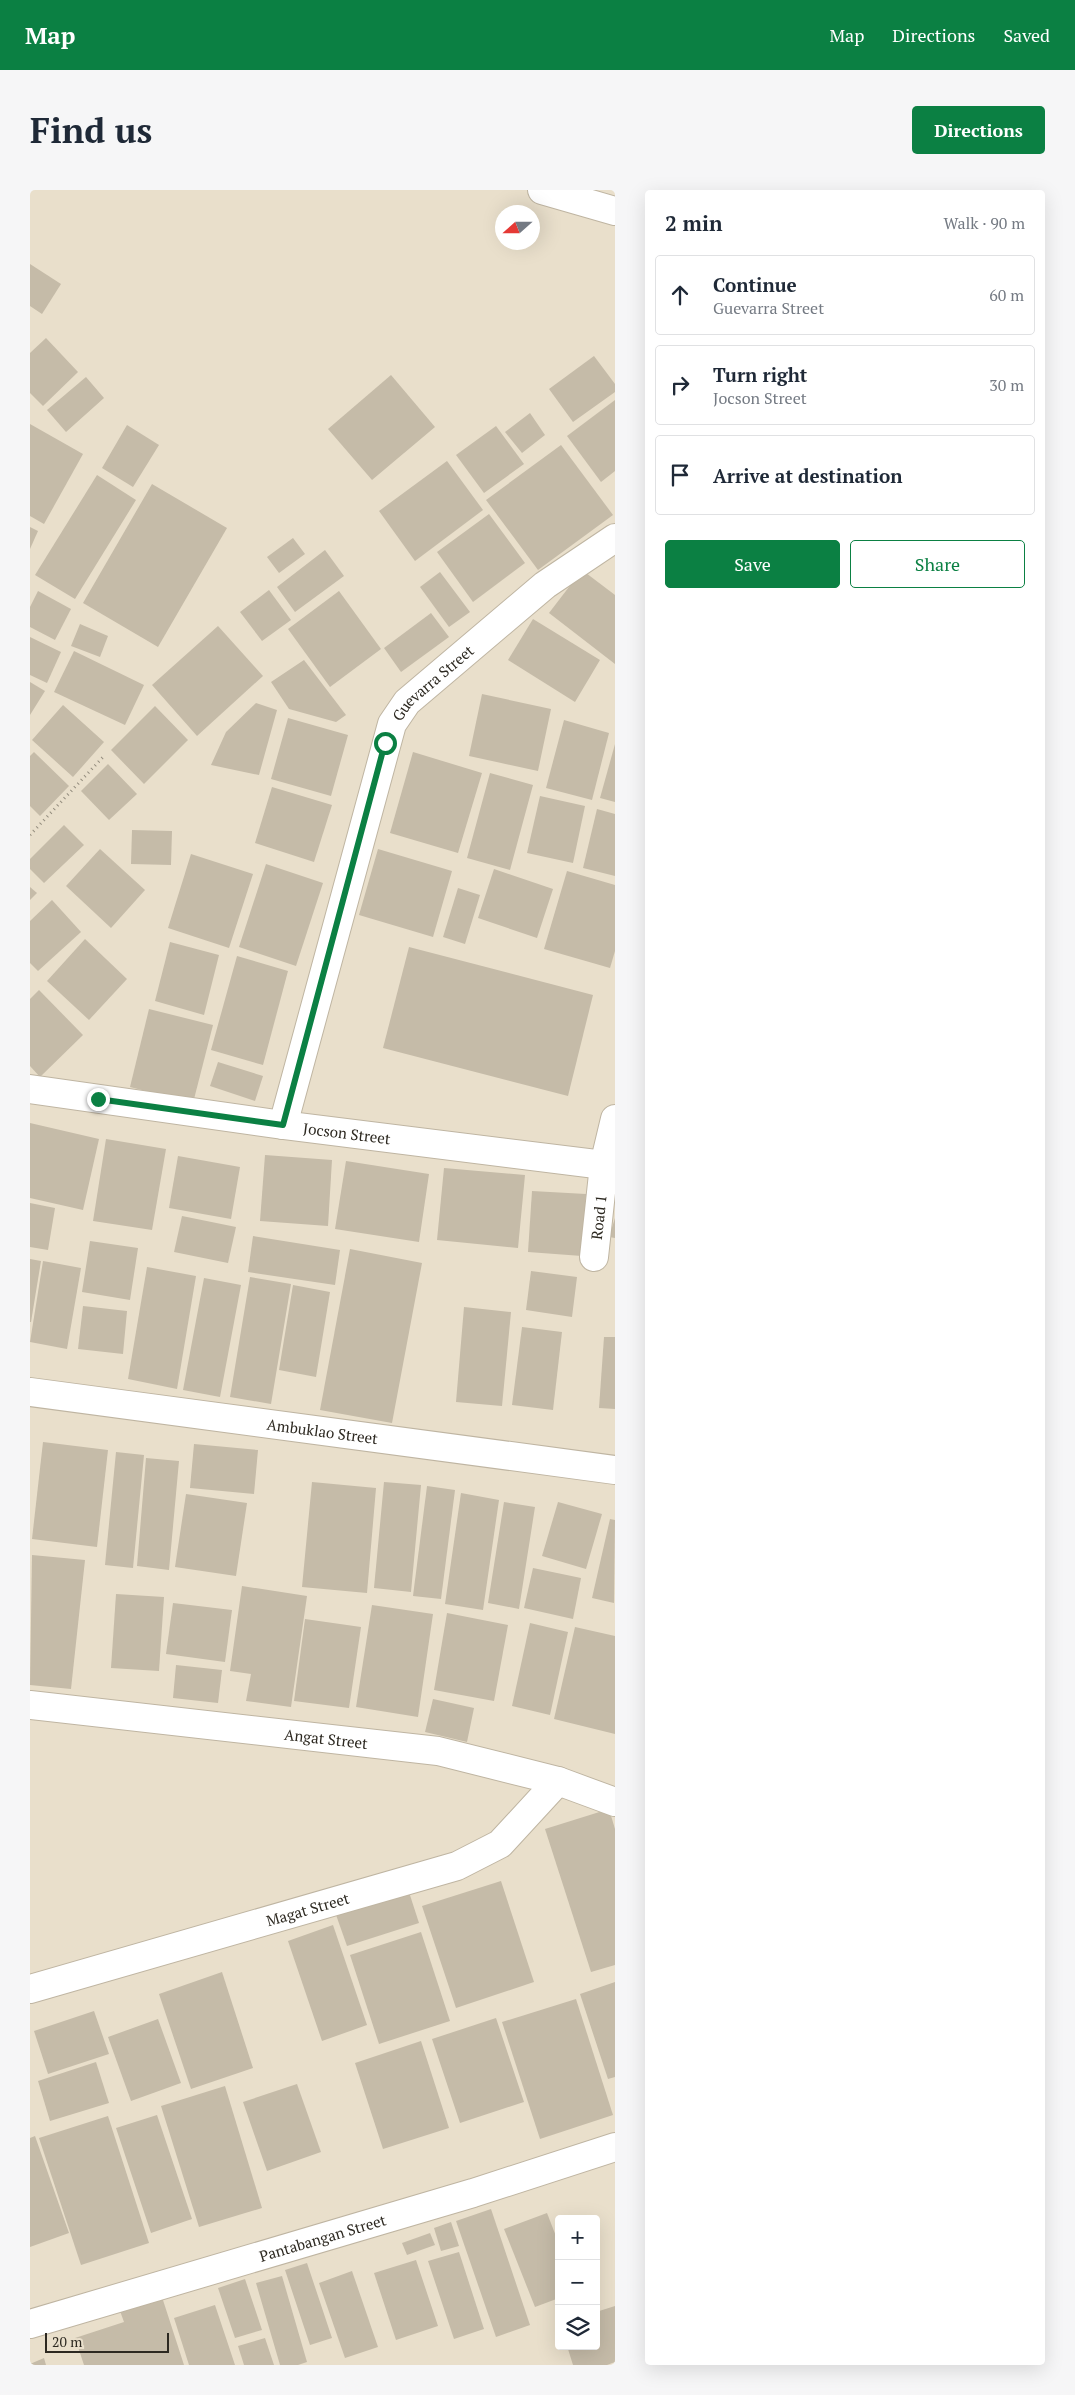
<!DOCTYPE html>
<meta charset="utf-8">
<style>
body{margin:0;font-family:"PT Serif",serif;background:#f6f6f7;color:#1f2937}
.controls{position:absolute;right:15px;bottom:15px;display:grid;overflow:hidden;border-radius:5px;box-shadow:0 5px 20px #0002}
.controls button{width:45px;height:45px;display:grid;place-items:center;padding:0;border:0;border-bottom:1px solid #e0e1e3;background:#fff;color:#1f2937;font:25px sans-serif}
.compass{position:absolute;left:465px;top:15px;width:45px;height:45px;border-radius:50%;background:#fff;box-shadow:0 5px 20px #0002;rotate:249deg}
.scale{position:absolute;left:15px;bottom:12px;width:124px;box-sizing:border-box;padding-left:5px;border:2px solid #2d2921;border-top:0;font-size:14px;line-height:18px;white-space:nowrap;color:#2d2921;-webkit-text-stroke:4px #e9dfcb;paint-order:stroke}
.stop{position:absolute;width:15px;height:15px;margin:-11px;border:4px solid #0b8043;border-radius:50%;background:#fff}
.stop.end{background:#0b8043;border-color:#fff;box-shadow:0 1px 5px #0008}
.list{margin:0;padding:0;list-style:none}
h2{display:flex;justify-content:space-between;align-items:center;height:65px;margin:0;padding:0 20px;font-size:21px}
h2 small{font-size:16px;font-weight:400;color:#747a83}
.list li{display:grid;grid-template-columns:32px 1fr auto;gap:15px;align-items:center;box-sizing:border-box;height:80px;margin:0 10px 10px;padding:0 10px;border:1px solid #e0e1e3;border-radius:5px}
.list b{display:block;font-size:19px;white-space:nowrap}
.list p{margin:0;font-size:16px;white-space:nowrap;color:#747a83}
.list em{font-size:16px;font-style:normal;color:#747a83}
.actions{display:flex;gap:10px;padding:15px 20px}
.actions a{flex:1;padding:11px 0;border:1px solid #0b8043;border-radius:5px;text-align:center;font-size:18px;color:#0b8043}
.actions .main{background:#0b8043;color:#fff}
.icon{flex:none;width:28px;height:28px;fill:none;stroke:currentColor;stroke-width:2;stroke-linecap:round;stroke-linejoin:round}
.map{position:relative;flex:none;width:585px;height:2175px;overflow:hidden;border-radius:5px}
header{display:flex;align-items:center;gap:30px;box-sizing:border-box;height:70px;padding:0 25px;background:#0b8043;color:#fff}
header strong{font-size:24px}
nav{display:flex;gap:28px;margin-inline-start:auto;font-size:18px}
.intro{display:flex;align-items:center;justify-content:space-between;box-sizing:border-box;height:120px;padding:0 30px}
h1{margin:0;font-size:35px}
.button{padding:12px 22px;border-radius:5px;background:#0b8043;color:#fff;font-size:18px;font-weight:700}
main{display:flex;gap:30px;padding:0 30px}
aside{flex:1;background:#fff;border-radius:5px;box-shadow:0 5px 20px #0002}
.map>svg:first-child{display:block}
.building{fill:#c5bba8}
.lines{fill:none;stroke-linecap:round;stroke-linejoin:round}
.minor-casing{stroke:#bfb5a2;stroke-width:30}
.path{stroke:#948d7e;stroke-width:3;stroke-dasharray:1 4;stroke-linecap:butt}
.minor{stroke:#fff;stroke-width:28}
.route{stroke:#0b8043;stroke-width:6}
.labels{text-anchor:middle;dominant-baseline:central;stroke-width:5;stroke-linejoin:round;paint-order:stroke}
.street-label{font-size:15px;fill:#2d2921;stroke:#e9dfcb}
</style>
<header>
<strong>Map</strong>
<nav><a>Map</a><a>Directions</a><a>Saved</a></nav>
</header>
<div class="intro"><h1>Find us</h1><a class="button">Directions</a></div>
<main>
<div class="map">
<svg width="585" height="2175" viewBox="0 0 585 2175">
<rect width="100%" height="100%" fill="#e9dfcb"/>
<g class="building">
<path d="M 0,74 L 31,94 L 12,124 L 0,116 Z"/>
<path d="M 16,148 L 48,182 L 13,216 L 0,203 L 0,163 Z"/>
<path d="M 564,166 L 585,194 L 585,202 L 543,232 L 519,199 Z"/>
<path d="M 361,185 L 405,237 L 342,290 L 298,239 Z"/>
<path d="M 56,187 L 74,208 L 36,242 L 17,220 Z"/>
<path d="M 585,210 L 585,281 L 571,292 L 537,246 Z"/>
<path d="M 500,223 L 515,245 L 492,263 L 475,242 Z"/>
<path d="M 0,234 L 53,264 L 14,334 L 0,326 Z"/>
<path d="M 97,235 L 129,255 L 103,297 L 72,278 Z"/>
<path d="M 466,236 L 494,274 L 454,303 L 426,265 Z"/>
<path d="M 531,255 L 583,325 L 508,380 L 456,310 Z"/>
<path d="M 417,271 L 453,320 L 385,371 L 349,321 Z"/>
<path d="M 67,285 L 106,310 L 45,409 L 5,385 Z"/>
<path d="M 122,294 L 197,338 L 128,457 L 53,413 Z"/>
<path d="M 459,324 L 495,373 L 443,412 L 407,362 Z"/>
<path d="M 0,337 L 8,341 L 0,359 Z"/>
<path d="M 263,348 L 275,364 L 249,383 L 237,367 Z"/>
<path d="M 295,360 L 314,386 L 265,422 L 247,397 Z"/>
<path d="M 552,380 L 585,405 L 585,474 L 519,423 Z"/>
<path d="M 410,382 L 440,422 L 419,437 L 390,397 Z"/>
<path d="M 239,400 L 261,430 L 232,451 L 210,422 Z"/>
<path d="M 8,401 L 41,419 L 25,450 L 0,437 L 0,417 Z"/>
<path d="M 309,401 L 351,459 L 300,497 L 258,439 Z"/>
<path d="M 401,423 L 419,447 L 371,482 L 354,458 Z"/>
<path d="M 503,429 L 570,470 L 545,512 L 478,470 Z"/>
<path d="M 50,434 L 78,446 L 70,467 L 41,456 Z"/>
<path d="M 188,436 L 233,486 L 167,546 L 122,495 Z"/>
<path d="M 0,447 L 31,462 L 17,493 L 0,485 Z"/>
<path d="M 44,461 L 114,495 L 95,535 L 24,502 Z"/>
<path d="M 274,470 L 316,525 L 306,532 L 259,519 L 241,492 Z"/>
<path d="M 0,492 L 15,501 L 0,525 Z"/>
<path d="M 452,504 L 521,519 L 508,581 L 439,566 Z"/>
<path d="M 226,513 L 247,520 L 229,585 L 181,575 L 196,542 Z"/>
<path d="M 33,515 L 74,552 L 43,587 L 2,550 Z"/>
<path d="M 125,516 L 158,550 L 114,594 L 81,560 Z"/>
<path d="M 258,528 L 318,545 L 301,606 L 241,589 Z"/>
<path d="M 534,530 L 579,543 L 562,610 L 516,598 Z"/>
<path d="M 585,554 L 585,612 L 570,608 Z"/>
<path d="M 4,562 L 39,596 L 10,626 L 0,616 L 0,566 Z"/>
<path d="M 383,562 L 452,583 L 428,663 L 360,643 Z"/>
<path d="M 78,574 L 107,604 L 79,630 L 51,601 Z"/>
<path d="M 460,583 L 503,595 L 480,680 L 437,668 Z"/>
<path d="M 242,597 L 302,615 L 284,672 L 225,653 Z"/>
<path d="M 510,606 L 555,616 L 543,673 L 497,663 Z"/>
<path d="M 567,619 L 585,624 L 585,686 L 553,678 Z"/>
<path d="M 34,635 L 54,655 L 14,693 L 0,679 L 0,669 Z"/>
<path d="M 102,640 L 142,641 L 141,675 L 101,674 Z"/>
<path d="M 70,659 L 115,700 L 81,738 L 36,696 Z"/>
<path d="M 348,659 L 422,681 L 403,747 L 329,725 Z"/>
<path d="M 161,664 L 223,684 L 199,758 L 138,738 Z"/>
<path d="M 236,674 L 293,693 L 266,776 L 209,757 Z"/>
<path d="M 464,679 L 523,699 L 507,748 L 448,728 Z"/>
<path d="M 537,681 L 585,695 L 585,761 L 580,778 L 514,759 Z"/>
<path d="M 0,697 L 7,703 L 0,710 Z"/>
<path d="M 428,698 L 450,705 L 435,754 L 413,747 Z"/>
<path d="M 22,710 L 51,742 L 8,781 L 0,773 L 0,731 Z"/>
<path d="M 55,749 L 97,789 L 59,830 L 17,791 Z"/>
<path d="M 140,752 L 189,765 L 174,825 L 125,811 Z"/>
<path d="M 379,757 L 563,805 L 538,906 L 353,858 Z"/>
<path d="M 207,766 L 258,781 L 233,875 L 181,860 Z"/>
<path d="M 9,800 L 53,845 L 10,887 L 0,876 L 0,809 Z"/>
<path d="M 119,819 L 183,835 L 163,913 L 100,897 Z"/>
<path d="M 188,872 L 233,886 L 225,911 L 180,896 Z"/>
<path d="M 0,933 L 69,949 L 53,1020 L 0,1008 Z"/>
<path d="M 76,949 L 136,959 L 122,1040 L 63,1031 Z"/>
<path d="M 235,965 L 302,970 L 298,1036 L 230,1031 Z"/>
<path d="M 148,966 L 210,977 L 201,1029 L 139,1018 Z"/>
<path d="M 316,971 L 399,984 L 389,1052 L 305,1039 Z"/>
<path d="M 414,978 L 495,985 L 488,1058 L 407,1050 Z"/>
<path d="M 502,1001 L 556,1004 L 552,1066 L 498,1062 Z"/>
<path d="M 0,1013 L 25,1018 L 18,1060 L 0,1057 Z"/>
<path d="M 152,1026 L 206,1037 L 198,1073 L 144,1062 Z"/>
<path d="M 585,1028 L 585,1048 L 579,1047 Z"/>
<path d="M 223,1046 L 310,1060 L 305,1095 L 218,1082 Z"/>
<path d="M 60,1051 L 108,1058 L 100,1110 L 52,1102 Z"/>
<path d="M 320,1059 L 392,1073 L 362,1233 L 290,1220 Z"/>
<path d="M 0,1069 L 11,1071 L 1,1132 L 0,1132 Z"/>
<path d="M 13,1071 L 51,1078 L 37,1159 L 0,1152 Z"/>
<path d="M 117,1077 L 166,1086 L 147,1199 L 98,1189 Z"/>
<path d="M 501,1081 L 547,1087 L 542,1127 L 496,1120 Z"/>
<path d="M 220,1087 L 261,1094 L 241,1214 L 200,1207 Z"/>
<path d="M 174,1088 L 211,1095 L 190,1207 L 153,1200 Z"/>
<path d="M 263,1095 L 300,1102 L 286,1187 L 249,1180 Z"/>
<path d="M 53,1116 L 97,1121 L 93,1164 L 48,1159 Z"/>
<path d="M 434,1117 L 481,1122 L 472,1216 L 426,1212 Z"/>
<path d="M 492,1137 L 532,1142 L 523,1220 L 482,1215 Z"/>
<path d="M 574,1147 L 585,1147 L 585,1219 L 569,1218 Z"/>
<path d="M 13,1252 L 78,1260 L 67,1357 L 2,1349 Z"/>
<path d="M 164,1254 L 228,1260 L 224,1304 L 160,1298 Z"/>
<path d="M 86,1262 L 114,1265 L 103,1378 L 75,1375 Z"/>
<path d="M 116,1268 L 149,1271 L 139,1380 L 107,1376 Z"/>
<path d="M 282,1292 L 346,1298 L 337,1403 L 272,1397 Z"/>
<path d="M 354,1292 L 391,1295 L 381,1402 L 344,1398 Z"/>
<path d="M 397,1296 L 425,1300 L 411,1409 L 383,1406 Z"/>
<path d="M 431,1303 L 469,1310 L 453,1420 L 415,1414 Z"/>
<path d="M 156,1304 L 217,1313 L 206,1386 L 145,1377 Z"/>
<path d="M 474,1312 L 505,1317 L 489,1419 L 458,1413 Z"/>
<path d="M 528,1312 L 572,1324 L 556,1379 L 512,1366 Z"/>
<path d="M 580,1329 L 585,1330 L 584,1413 L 562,1408 Z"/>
<path d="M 2,1365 L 55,1370 L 41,1499 L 0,1495 Z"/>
<path d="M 503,1378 L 551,1388 L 543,1429 L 494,1418 Z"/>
<path d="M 212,1396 L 277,1406 L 261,1517 L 216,1511 L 221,1484 L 200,1481 Z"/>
<path d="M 86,1404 L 134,1407 L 129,1481 L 81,1478 Z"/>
<path d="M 143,1413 L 202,1420 L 195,1472 L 136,1464 Z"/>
<path d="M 342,1415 L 403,1424 L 388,1527 L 326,1517 Z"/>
<path d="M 417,1423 L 478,1435 L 464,1511 L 404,1500 Z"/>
<path d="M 275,1429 L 331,1437 L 319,1518 L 264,1511 Z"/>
<path d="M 500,1433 L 538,1442 L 520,1525 L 482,1516 Z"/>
<path d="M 545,1437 L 585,1446 L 585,1544 L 524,1529 Z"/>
<path d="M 146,1475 L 192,1480 L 188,1513 L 143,1508 Z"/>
<path d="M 403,1509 L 444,1518 L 437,1552 L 395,1542 Z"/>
<path d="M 579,1619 L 585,1639 L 585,1775 L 561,1782 L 515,1639 Z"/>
<path d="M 471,1691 L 504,1792 L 426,1818 L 392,1716 Z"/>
<path d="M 378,1699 L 389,1733 L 317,1756 L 305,1722 Z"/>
<path d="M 303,1735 L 337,1835 L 292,1851 L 258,1751 Z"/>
<path d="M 391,1742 L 420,1831 L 349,1854 L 320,1765 Z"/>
<path d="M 192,1782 L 223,1878 L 161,1899 L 129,1804 Z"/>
<path d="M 585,1792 L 585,1887 L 578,1889 L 550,1804 Z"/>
<path d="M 546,1809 L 583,1925 L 510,1949 L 472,1832 Z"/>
<path d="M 64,1821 L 79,1864 L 18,1884 L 4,1841 Z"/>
<path d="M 466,1828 L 494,1912 L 430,1933 L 402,1849 Z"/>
<path d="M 128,1829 L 151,1893 L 101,1911 L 78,1847 Z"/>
<path d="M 391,1851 L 419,1938 L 353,1959 L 325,1873 Z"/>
<path d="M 66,1872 L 79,1913 L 20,1931 L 8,1891 Z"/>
<path d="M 267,1894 L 291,1962 L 237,1981 L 213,1912 Z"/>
<path d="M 195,1896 L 232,2018 L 169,2037 L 131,1916 Z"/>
<path d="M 127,1925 L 162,2029 L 121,2043 L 86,1938 Z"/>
<path d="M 78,1926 L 119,2053 L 51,2075 L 9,1948 Z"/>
<path d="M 5,1946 L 39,2043 L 0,2057 L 0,1948 Z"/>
<path d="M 461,2019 L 500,2135 L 466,2147 L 426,2031 Z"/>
<path d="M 517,2023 L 529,2054 L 529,2108 L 505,2117 L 474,2039 Z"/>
<path d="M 421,2032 L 429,2056 L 411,2061 L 404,2038 Z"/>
<path d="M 400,2043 L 405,2055 L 377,2065 L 372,2053 Z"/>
<path d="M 429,2062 L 454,2139 L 424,2149 L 398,2071 Z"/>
<path d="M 386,2070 L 408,2136 L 366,2150 L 344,2083 Z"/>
<path d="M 277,2073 L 302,2148 L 280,2155 L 255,2080 Z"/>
<path d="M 322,2081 L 348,2157 L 315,2168 L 289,2093 Z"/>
<path d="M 252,2086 L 277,2172 L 268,2175 L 250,2175 L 226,2093 Z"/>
<path d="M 215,2089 L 232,2140 L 205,2148 L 188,2098 Z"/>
<path d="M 132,2107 L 154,2175 L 54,2175 L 45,2148 L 94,2132 L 90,2121 Z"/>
<path d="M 185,2115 L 205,2175 L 159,2175 L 144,2128 Z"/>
<path d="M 585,2116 L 585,2172 L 577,2175 L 543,2175 L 537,2156 L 566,2156 L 566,2122 Z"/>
<path d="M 235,2148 L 244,2175 L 214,2175 L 208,2156 Z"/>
<path d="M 14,2168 L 16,2175 L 0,2175 L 0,2174 Z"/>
</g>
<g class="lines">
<defs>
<g id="minor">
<path d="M 512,0 L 585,21"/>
<path id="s1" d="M 0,899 L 253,935 L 574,975"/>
<path id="s2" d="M 253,935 L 362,534 L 377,512 L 515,395 L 585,348"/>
<path id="s3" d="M 564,1067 L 574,975 L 585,929"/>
<path id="s4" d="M 0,1202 L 585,1280"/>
<path id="s5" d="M 0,1515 L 408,1561 L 528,1591 L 585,1612"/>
<path id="s6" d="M 0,1799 L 427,1676 L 470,1654 L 528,1591"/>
<path id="s7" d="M 0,2134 L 443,2003 L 585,1957"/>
</g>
</defs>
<use href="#minor" class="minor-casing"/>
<path class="path" d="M 0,645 L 74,566"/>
<use href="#minor" class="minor"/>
</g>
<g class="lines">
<path class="route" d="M 68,909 L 253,935 L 355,553"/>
</g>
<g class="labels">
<g class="street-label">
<text stroke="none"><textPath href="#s2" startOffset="474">Guevarra Street</textPath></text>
<text stroke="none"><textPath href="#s1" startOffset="320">Jocson Street</textPath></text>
<text stroke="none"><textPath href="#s3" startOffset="40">Road 1</textPath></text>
<text stroke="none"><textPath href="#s4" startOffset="295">Ambuklao Street</textPath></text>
<text stroke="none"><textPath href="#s5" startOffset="298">Angat Street</textPath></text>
<text stroke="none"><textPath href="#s6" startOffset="289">Magat Street</textPath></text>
<text stroke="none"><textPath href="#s7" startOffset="305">Pantabangan Street</textPath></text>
</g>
</g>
</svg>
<div class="controls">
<button>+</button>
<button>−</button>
<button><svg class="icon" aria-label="layers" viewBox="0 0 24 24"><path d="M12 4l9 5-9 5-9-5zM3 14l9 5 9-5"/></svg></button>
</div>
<svg class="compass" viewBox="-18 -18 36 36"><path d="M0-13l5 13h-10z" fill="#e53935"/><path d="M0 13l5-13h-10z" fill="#747a83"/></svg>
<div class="scale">20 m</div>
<div class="stop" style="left:355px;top:553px"></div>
<div class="stop end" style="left:68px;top:909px"></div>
</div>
<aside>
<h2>2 min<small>Walk · 90 m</small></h2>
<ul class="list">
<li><svg class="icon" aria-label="ahead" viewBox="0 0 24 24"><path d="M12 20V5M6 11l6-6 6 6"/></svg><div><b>Continue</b><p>Guevarra Street</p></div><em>60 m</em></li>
<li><svg class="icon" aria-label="right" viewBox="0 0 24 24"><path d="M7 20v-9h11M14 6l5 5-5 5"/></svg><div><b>Turn right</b><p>Jocson Street</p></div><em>30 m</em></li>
<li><svg class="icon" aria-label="arrive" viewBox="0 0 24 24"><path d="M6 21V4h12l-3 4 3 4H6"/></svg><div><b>Arrive at destination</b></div></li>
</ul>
<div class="actions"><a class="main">Save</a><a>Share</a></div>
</aside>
</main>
